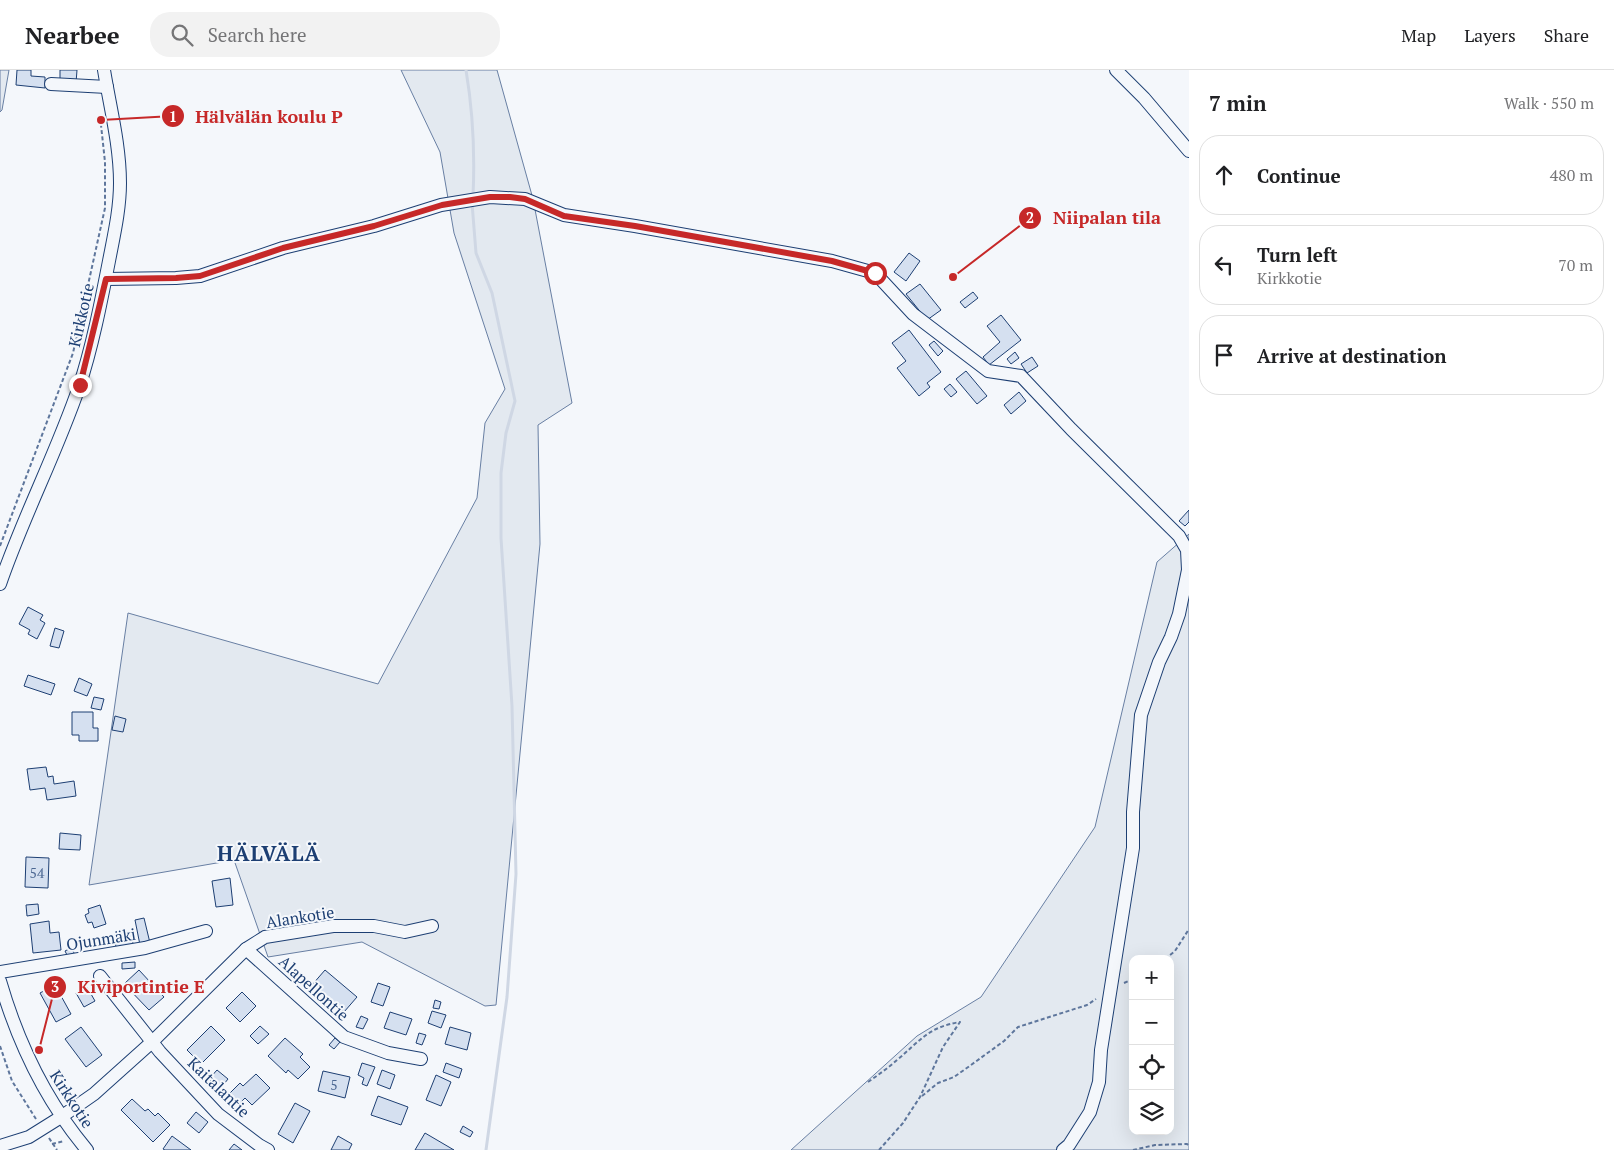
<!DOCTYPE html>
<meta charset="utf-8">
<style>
body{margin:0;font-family:"PT Serif",serif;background:#f2f2f2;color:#202124}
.controls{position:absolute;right:15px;bottom:15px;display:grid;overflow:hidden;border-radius:10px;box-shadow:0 5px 20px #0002}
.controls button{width:45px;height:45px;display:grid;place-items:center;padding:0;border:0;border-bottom:1px solid #e0e0e0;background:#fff;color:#202124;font:25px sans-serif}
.stop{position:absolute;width:15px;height:15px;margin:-11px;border:4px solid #c62828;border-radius:50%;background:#fff}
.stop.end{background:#c62828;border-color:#fff;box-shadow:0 1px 5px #0008}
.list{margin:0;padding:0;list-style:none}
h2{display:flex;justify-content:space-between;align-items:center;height:65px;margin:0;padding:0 20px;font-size:21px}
h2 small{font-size:16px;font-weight:400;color:#757577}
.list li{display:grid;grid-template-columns:32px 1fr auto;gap:15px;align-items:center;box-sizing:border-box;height:80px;margin:0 10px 10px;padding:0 10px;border:1px solid #e0e0e0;border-radius:20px}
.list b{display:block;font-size:19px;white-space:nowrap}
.list p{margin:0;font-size:16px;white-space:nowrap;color:#757577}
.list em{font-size:16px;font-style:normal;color:#757577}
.icon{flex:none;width:28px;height:28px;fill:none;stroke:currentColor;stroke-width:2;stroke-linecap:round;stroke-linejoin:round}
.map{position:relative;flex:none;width:1189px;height:1080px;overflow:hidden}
header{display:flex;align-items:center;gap:30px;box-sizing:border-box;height:70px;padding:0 25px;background:#fff;border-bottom:1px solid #e0e0e0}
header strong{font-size:24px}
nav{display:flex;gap:28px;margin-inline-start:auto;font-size:18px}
.search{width:350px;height:45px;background:#f2f2f2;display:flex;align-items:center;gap:12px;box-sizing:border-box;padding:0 18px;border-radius:20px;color:#757577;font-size:19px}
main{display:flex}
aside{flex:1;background:#fff}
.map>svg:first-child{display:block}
.green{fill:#e3e9f0;stroke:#687fa3;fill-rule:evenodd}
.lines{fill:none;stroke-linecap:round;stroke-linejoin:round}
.stream{stroke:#cfd7e4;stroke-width:3}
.building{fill:#d5e0f0;stroke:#1d3f73}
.minor-casing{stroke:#1d3f73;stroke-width:14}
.path{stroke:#5e769c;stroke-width:2;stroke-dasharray:4 2.5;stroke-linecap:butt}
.minor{stroke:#f4f7fb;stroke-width:12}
.route{stroke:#c62828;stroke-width:6}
.labels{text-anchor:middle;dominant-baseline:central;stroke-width:4;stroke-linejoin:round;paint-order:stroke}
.number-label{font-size:14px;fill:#4b6792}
.street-label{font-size:16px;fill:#1d3f73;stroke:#f4f7fb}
.district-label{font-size:21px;font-weight:bold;letter-spacing:1px;fill:#1d3f73;stroke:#f4f7fb}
.leader{fill:none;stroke:#c62828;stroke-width:2}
.callout-dot{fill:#c62828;stroke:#f4f7fb;stroke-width:2}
.mark-label{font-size:15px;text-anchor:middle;font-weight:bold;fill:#fff}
.callout-label{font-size:18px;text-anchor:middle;font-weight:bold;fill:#c62828;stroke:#f4f7fb;stroke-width:4;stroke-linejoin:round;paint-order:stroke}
</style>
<header>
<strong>Nearbee</strong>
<div class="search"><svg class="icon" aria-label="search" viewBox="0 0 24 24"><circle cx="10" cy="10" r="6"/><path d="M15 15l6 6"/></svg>Search here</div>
<nav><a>Map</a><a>Layers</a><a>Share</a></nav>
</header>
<main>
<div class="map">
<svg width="1189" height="1080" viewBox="0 0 1189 1080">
<rect width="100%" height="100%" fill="#f4f7fb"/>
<g class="green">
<path d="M 0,0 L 9,0 L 2,40 L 0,42 Z"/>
<path d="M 401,0 L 497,0 L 533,129 L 572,333 L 538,355 L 540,474 L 496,935 L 485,936 L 362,872 L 268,887 L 234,790 L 89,815 L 128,543 L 378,614 L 477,428 L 485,353 L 505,319 L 454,163 L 440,82 Z"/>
<path d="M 1189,464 L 1189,1080 L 791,1080 L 917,966 L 981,927 L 1095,757 L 1157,492 ZM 1133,889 L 1170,889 L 1170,1061 L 1133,1061 Z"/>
</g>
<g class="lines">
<g class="stream">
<path d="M 466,0 C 473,42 475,84 473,126"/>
<path d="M 472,133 L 476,183 L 492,223 L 515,331 L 506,363 L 501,403 L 501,468 L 512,636 L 516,804 L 507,927 L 486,1080"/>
</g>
</g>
<g class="building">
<path d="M 17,0 L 31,0 L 31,6 L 45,7 L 45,18 L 16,15 Z"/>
<path d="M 60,0 L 77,0 L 76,13 L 60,12 Z"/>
<path d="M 909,183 L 920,191 L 906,211 L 894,202 Z"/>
<path d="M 920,214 L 941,240 L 927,250 L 906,224 Z"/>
<path d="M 973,222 L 978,228 L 965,238 L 960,232 Z"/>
<path d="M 1001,245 L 1021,270 L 989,295 L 983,287 L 1000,272 L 987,256 Z"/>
<path d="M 909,260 L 941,302 L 927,313 L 930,317 L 919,326 L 897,298 L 906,291 L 892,273 Z"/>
<path d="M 934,271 L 943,281 L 938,286 L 929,275 Z"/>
<path d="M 1015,282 L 1019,288 L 1011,294 L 1007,289 Z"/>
<path d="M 1032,287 L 1038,296 L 1027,303 L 1021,294 Z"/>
<path d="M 966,301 L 987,326 L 977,334 L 956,309 Z"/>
<path d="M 950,314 L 957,322 L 951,327 L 944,319 Z"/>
<path d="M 1019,322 L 1026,331 L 1011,344 L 1004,335 Z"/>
<path d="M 1189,440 L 1189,452 L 1185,456 L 1179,451 Z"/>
<path d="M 28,537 L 43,545 L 40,550 L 45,553 L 37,569 L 28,564 L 30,560 L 19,554 Z"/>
<path d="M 55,558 L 64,561 L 59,578 L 50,576 Z"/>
<path d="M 28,605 L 55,614 L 51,625 L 24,616 Z"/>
<path d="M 79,608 L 92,614 L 87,626 L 74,621 Z"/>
<path d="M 94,627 L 104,629 L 101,640 L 91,638 Z"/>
<path d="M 72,642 L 93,642 L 93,658 L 98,658 L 98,671 L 79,671 L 79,665 L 72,665 Z"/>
<path d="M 115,646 L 126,649 L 123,662 L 112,660 Z"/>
<path d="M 46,697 L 48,707 L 53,706 L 54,714 L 74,711 L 76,726 L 47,730 L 45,718 L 30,720 L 27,699 Z"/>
<path d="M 60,763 L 81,765 L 80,780 L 59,779 Z"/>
<path d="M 26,787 L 49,788 L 48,818 L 25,817 Z"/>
<path d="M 230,808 L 233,835 L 216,837 L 212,811 Z"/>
<path d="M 38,834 L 39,844 L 27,846 L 26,835 Z"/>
<path d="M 100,835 L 106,854 L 94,858 L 92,852 L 88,853 L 85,845 L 89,843 L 88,839 Z"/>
<path d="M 144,848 L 150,873 L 140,875 L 135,850 Z"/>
<path d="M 49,851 L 50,863 L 59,862 L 61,880 L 33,883 L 30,854 Z"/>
<path d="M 131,862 L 133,874 L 116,877 L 114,865 Z"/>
<path d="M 71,878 L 76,886 L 69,889 L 65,881 Z"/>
<path d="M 135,892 L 135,898 L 122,899 L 122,893 Z"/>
<path d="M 139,900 L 164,927 L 149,940 L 124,914 Z"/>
<path d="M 325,900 L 357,927 L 344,942 L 312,915 Z"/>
<path d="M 378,913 L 390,917 L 383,936 L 371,932 Z"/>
<path d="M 55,915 L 71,944 L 56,952 L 40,923 Z"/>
<path d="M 87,917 L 95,931 L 84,937 L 76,923 Z"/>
<path d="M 242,922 L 256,936 L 240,952 L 226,938 Z"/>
<path d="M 435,930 L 441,932 L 439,939 L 433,938 Z"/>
<path d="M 432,941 L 446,945 L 441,958 L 428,953 Z"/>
<path d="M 390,942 L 412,949 L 406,965 L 384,958 Z"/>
<path d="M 361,946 L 368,949 L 363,959 L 356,957 Z"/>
<path d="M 211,956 L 225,970 L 201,994 L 187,980 Z"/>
<path d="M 260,956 L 269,964 L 258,974 L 250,966 Z"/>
<path d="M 81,957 L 102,985 L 86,997 L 65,969 Z"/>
<path d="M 450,957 L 471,963 L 467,980 L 445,974 Z"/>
<path d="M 419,963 L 426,965 L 422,975 L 416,973 Z"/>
<path d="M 285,968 L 303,984 L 300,987 L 310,997 L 298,1009 L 288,1000 L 286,1003 L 268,986 Z"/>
<path d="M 335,968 L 340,972 L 334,979 L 329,975 Z"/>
<path d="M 362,993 L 375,997 L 367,1016 L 362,1014 L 364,1008 L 358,1005 Z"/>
<path d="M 446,993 L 462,999 L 459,1008 L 443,1002 Z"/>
<path d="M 217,1000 L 228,1009 L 220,1019 L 209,1009 Z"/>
<path d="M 382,1000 L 395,1005 L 390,1019 L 377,1014 Z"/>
<path d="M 323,1001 L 350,1007 L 345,1028 L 318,1021 Z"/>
<path d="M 256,1004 L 270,1018 L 252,1035 L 245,1028 L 238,1035 L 228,1025 L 240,1013 L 243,1016 Z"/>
<path d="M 436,1005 L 451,1012 L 441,1036 L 426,1030 Z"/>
<path d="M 378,1026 L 408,1037 L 401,1055 L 371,1045 Z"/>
<path d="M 132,1029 L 145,1041 L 148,1039 L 155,1046 L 158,1043 L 170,1055 L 153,1072 L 121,1040 Z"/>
<path d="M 295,1033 L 310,1041 L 293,1073 L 278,1064 Z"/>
<path d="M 196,1042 L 208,1052 L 199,1063 L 187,1053 Z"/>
<path d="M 463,1056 L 473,1062 L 470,1067 L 460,1062 Z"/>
<path d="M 425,1063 L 454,1080 L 415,1080 Z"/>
<path d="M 172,1066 L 191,1080 L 165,1080 L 163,1079 Z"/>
<path d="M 338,1066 L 352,1074 L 349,1080 L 331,1080 Z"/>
<path d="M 234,1074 L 242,1080 L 229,1080 Z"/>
</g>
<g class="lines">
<defs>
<g id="minor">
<path d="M 1116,0 L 1144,28 L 1189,81"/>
<path d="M 51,14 L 107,17"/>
<path d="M 106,209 L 176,208 L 200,206 L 283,178 L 374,156 L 441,135 L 490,127 L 525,129 L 564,145 L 635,156 L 832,191 L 875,203 L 913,244 L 988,301 L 1021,306 L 1071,359 L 1179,466 L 1187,480 L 1188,500 L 1179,544 L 1171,567 L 1159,592 L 1141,645 L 1133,742 L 1133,778 L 1101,980 L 1099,1012 L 1090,1042 L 1069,1075 L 1063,1080"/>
<path d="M 0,514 C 23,447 56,384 79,317 C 92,278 101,232 109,191 C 114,165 120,139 120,113 C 120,75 110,37 104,0"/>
<path d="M 246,879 L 344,967 L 388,983 L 421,989"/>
<path d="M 0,902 L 145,878 L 206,861"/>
<path d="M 100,906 L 160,982 L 218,1044 L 259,1075 L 268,1080"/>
<path d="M 0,911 C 18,973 45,1030 87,1080"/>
<path d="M 0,1076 L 29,1067 L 61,1047 L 94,1024 L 152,972 L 246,879 L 265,867 L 333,856 L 374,856 L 405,862 L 432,856"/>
</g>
</defs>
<use href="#minor" class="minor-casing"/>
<g class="path">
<path d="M 0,476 L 73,283 L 105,138 L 105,92 L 101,55"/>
<path d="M 1165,889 L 1175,881 L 1189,859"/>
<path d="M 1124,913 L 1133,909"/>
<path d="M 0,976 L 12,1011 L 36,1049"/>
<path d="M 868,1012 C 878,1005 888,998 897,990 C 920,971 928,957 960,952 L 943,977 L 920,1027 L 903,1053 L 879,1080"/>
<path d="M 922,1026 L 938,1013 L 954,1007 L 971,995 L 1004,971 L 1018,957 L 1087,935 L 1096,929"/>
<path d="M 82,1055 L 86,1045"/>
<path d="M 49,1068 L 57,1080"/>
<path d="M 52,1074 L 64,1071"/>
<path d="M 1133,1080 L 1155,1075 L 1187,1074 L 1189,1076"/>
</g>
<use href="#minor" class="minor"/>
</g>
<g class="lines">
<path class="route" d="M 80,315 L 106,209 L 176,208 L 200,206 L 283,178 L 374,156 L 442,135 L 490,127 L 510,127 L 525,129 L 564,146 L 635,156 L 832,191 L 875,203"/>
</g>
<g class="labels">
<g class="number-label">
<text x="37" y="802">54</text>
<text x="334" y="1014">5</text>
</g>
<g class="street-label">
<text transform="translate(81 245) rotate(-77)">Kirkkotie</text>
<text transform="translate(300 847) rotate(-9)">Alankotie</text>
<text transform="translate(101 869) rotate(-9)">Ojunmäki</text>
<text transform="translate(314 918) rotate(42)">Alapellontie</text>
<text transform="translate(219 1017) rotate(44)">Kaitalantie</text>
<text transform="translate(72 1029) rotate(57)">Kirkkotie</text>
</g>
<g class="district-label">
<text x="269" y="783">HÄLVÄLÄ</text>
</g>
</g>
<path class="leader" d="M101 50L173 46M953 207L1030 148M39 980L55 917"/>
<g class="callout-dot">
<circle cx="101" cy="50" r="5"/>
<circle cx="953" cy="207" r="5"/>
<circle cx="39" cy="980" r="5"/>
<circle cx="173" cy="46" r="12"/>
<circle cx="1030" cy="148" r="12"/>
<circle cx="55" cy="917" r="12"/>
</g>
<g class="mark-label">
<text x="173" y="52">1</text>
<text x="1030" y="153">2</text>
<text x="55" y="922">3</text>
</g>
<g class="callout-label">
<text x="269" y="53">Hälvälän koulu P</text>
<text x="1107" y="154">Niipalan tila</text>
<text x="141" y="923">Kiviportintie E</text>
</g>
</svg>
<div class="controls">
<button>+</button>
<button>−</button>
<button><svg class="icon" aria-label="locate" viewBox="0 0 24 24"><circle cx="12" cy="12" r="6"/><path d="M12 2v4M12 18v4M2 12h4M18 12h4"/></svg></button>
<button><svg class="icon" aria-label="layers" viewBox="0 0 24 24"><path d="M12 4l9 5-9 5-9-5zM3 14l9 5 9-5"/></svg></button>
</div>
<div class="stop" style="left:875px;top:203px"></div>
<div class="stop end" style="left:80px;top:315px"></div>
</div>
<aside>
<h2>7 min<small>Walk · 550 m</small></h2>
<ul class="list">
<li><svg class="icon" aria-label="ahead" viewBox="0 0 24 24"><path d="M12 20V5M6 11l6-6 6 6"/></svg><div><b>Continue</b></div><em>480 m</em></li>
<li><svg class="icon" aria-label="left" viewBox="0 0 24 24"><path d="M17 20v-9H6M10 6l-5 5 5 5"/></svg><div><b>Turn left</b><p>Kirkkotie</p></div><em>70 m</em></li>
<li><svg class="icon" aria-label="arrive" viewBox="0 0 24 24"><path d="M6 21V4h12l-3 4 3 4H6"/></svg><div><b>Arrive at destination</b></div></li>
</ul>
</aside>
</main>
